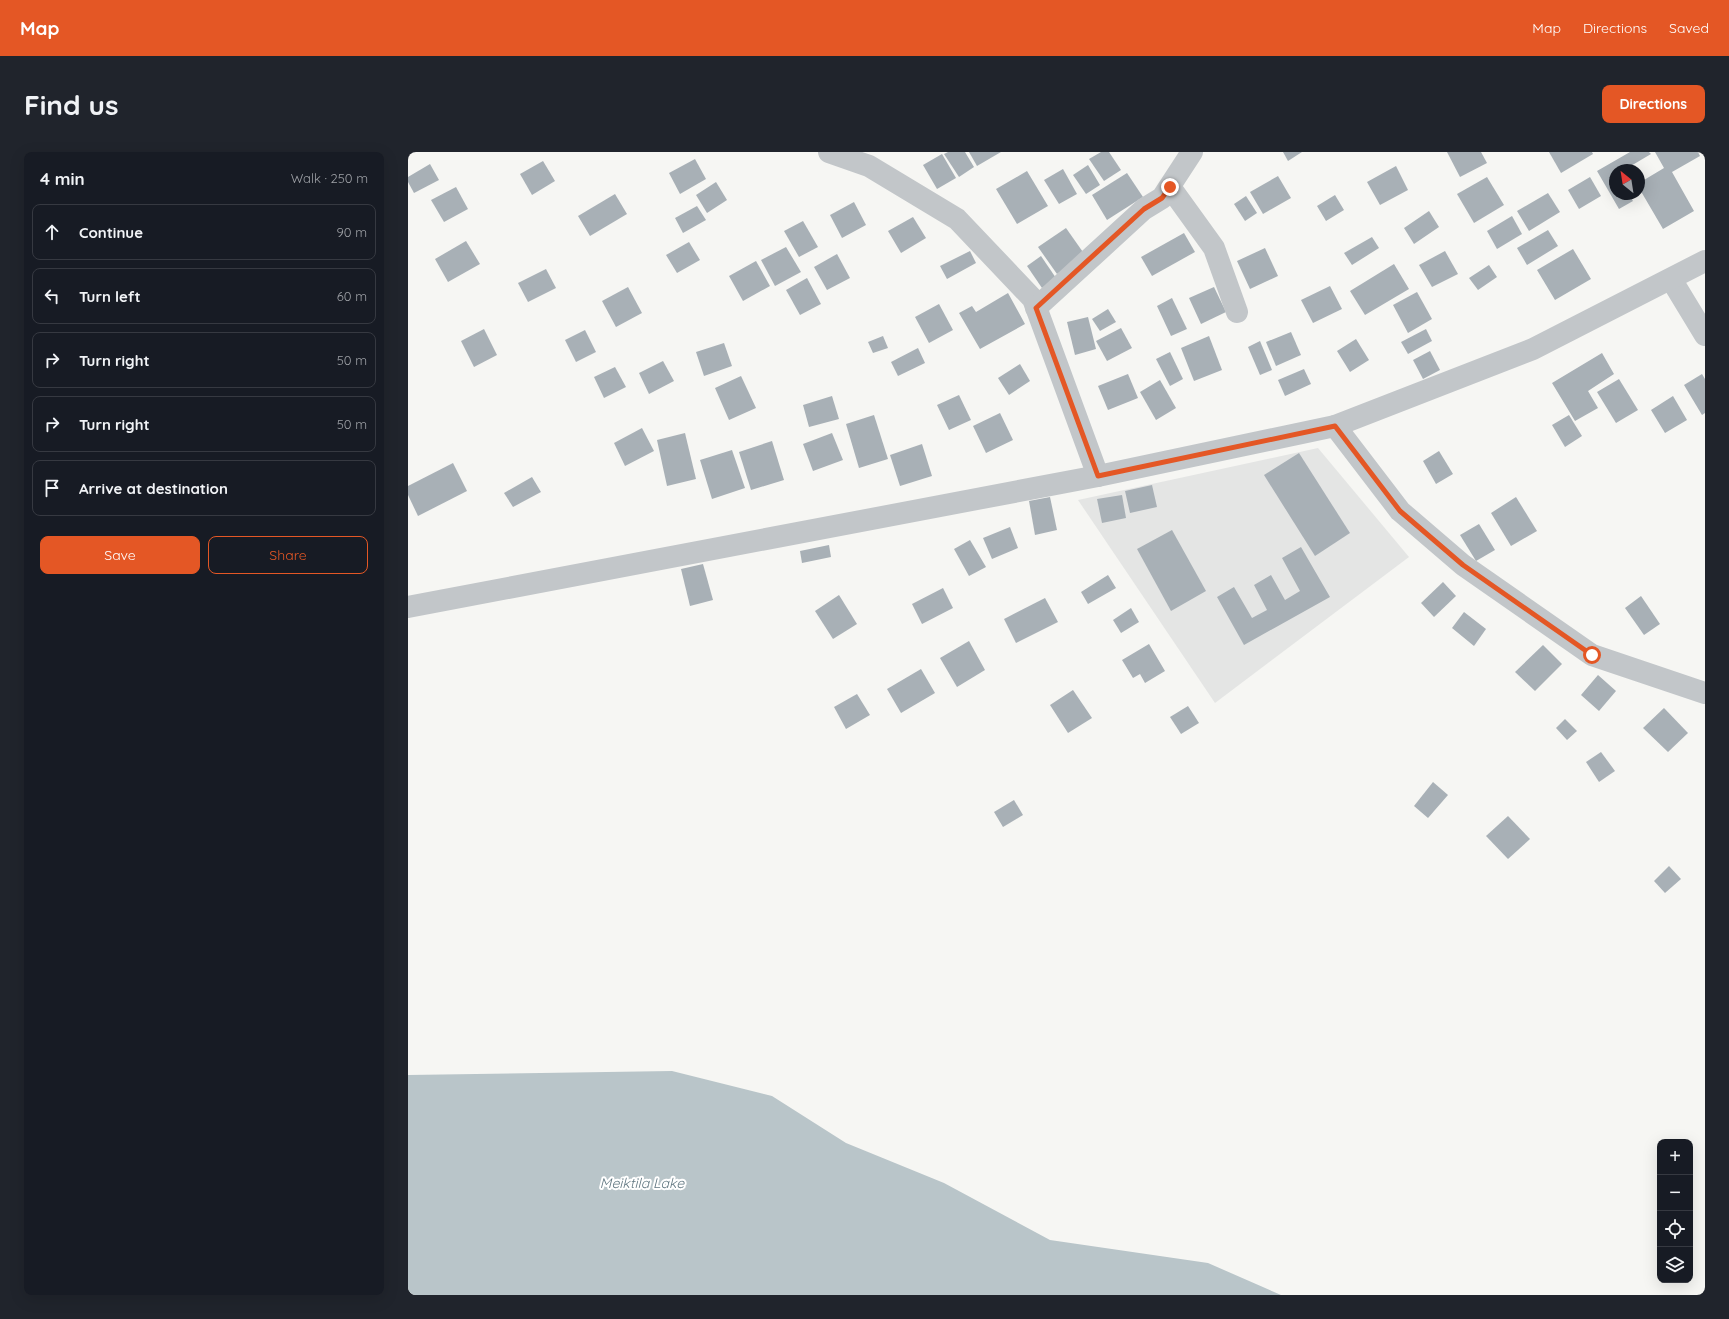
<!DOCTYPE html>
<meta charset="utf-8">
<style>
body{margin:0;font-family:Quicksand,sans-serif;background:#20242c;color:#f1f3f6}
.controls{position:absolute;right:12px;bottom:12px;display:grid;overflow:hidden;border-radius:8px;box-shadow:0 4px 16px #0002}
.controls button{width:36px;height:36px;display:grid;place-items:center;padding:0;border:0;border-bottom:1px solid #363941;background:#171b24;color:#f1f3f6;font:20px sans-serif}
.compass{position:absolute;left:1201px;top:12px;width:36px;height:36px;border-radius:50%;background:#171b24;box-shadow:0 4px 16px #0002;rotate:330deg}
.stop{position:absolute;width:12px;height:12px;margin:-9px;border:3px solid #e45725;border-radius:50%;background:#fff}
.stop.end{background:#e45725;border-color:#fff;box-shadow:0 1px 4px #0008}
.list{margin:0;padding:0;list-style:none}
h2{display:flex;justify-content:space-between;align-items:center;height:52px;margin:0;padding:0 16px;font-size:17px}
h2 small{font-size:13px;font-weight:400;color:#9ea1a6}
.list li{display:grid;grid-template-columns:26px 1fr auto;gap:12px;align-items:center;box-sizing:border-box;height:56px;margin:0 8px 8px;padding:0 8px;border:1px solid #363941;border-radius:8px}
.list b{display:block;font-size:15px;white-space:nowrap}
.list em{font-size:13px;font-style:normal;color:#9ea1a6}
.actions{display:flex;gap:8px;padding:12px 16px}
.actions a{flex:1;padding:9px 0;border:1px solid #e45725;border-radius:8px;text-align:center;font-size:14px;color:#e45725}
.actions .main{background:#e45725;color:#fff}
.icon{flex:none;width:22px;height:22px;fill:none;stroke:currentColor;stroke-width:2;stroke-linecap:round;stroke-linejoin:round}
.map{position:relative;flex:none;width:1297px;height:1143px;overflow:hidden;border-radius:8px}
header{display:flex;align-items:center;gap:24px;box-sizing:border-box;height:56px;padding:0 20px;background:#e45725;color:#fff}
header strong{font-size:19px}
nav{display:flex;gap:22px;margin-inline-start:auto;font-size:14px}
.intro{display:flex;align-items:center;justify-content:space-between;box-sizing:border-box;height:96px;padding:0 24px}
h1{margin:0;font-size:28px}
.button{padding:10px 18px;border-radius:8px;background:#e45725;color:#fff;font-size:14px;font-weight:700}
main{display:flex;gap:24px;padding:0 24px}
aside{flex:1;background:#171b24;border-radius:8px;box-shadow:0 4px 16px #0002}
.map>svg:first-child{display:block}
.built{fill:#e4e5e4}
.water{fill:#b9c5c9}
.building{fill:#a8b0b6}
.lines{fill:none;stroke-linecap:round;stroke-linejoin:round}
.minor{stroke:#c2c6c9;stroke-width:22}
.route{stroke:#e45725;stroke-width:5}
.labels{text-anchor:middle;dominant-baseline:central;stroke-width:4;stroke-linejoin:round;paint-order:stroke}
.water-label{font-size:14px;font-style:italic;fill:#617781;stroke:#fff}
</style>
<header>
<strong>Map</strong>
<nav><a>Map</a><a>Directions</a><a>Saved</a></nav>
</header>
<div class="intro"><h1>Find us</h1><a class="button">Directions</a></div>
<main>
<aside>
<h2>4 min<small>Walk · 250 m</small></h2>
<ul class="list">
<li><svg class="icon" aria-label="ahead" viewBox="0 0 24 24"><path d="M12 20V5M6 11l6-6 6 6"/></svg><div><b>Continue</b></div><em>90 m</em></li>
<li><svg class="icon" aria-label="left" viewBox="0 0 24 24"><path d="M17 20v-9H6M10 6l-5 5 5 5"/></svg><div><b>Turn left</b></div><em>60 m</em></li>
<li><svg class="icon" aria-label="right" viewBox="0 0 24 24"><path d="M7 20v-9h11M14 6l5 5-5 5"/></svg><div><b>Turn right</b></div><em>50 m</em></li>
<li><svg class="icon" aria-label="right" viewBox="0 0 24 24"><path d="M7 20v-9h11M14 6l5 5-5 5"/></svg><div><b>Turn right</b></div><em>50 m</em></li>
<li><svg class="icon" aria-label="arrive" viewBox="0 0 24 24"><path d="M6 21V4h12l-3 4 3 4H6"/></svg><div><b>Arrive at destination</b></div></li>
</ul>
<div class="actions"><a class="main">Save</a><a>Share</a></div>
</aside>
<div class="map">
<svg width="1297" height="1143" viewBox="0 0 1297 1143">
<rect width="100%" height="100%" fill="#f6f6f3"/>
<path class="built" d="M 910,296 L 1001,405 L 807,551 L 670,348 Z"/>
<path class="water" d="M 264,919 L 364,944 L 438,991 L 536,1031 L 642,1088 L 800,1111 L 873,1143 L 0,1143 L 0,923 Z"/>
<g class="building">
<path d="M 540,0 L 557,0 L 566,15 L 551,25 L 536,2 Z"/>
<path d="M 561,0 L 593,0 L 569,14 Z"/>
<path d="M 693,0 L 701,0 L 713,18 L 696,29 L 681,7 Z"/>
<path d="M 875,0 L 894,0 L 880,9 Z"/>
<path d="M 1039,0 L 1073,0 L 1079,11 L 1052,25 Z"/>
<path d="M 1141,0 L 1184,0 L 1185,2 L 1153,21 Z"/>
<path d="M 1222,0 L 1241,0 L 1243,2 L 1216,18 L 1207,18 L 1207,42 L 1221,42 L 1225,49 L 1211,57 L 1189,19 Z"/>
<path d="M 1247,0 L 1290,0 L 1292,4 L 1264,20 L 1286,59 L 1255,77 L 1231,36 L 1231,31 L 1256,16 Z"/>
<path d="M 534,2 L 548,26 L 529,37 L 515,13 Z"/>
<path d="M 287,7 L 298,27 L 272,42 L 261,21 Z"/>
<path d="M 135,9 L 147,29 L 124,43 L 112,22 Z"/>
<path d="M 22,12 L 31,28 L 6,41 L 0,30 L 0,25 Z"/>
<path d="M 680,13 L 692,33 L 678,42 L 665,23 Z"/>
<path d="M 988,14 L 1000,38 L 972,53 L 959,30 Z"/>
<path d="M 655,17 L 669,42 L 651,52 L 636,28 Z"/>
<path d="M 619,19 L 640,54 L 609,72 L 588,37 Z"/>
<path d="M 719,21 L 735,45 L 699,68 L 684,43 Z"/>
<path d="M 870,24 L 883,46 L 855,62 L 842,40 Z"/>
<path d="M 1079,25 L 1096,53 L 1066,71 L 1049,42 Z"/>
<path d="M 1182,25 L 1193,44 L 1171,57 L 1160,38 Z"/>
<path d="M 308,30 L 319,48 L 299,61 L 288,43 Z"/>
<path d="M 48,35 L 60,57 L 36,70 L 23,48 Z"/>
<path d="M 1140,41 L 1152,60 L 1121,79 L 1109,59 Z"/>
<path d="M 207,42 L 219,62 L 182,84 L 170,64 Z"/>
<path d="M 927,43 L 936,58 L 918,69 L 909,54 Z"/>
<path d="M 838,44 L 849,61 L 837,69 L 826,52 Z"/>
<path d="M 446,50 L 458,73 L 434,86 L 422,63 Z"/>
<path d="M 289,54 L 298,68 L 275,81 L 267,66 Z"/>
<path d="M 1021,59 L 1031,75 L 1006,92 L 996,76 Z"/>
<path d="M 1104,64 L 1114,82 L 1089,97 L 1079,79 Z"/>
<path d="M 505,65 L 518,86 L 493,101 L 480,79 Z"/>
<path d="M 395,69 L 410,95 L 391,105 L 376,79 Z"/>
<path d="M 658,76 L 677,103 L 649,122 L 630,95 Z"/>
<path d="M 1140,78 L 1150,94 L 1119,113 L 1109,96 Z"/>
<path d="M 776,81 L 787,100 L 744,124 L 733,105 Z"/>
<path d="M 964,85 L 971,96 L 944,113 L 936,101 Z"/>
<path d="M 58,89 L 72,112 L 40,130 L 27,107 Z"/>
<path d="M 281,90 L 292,108 L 269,121 L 258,103 Z"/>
<path d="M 378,95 L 393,120 L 367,134 L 353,108 Z"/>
<path d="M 857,96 L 870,124 L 842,137 L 829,109 Z"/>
<path d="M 1165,97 L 1183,127 L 1147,148 L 1129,118 Z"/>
<path d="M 562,99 L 568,111 L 539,127 L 532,114 Z"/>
<path d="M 1037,99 L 1050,122 L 1024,135 L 1011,113 Z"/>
<path d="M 429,102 L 442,126 L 419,138 L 406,115 Z"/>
<path d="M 633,104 L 648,126 L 634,136 L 619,114 Z"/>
<path d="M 348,109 L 362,134 L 335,149 L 321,124 Z"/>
<path d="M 986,112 L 1001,137 L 957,163 L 942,139 Z"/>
<path d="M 1081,113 L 1089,125 L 1070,138 L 1061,126 Z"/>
<path d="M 138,117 L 148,136 L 120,150 L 110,131 Z"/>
<path d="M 399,126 L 413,152 L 392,163 L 378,138 Z"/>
<path d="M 922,134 L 934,157 L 905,171 L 893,148 Z"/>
<path d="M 220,135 L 234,161 L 208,175 L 194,149 Z"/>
<path d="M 806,135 L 818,160 L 793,172 L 781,146 Z"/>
<path d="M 1009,140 L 1024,167 L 1000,181 L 985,153 Z"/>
<path d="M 600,141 L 617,172 L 572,197 L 551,161 L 564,154 L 568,160 Z"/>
<path d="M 764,146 L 779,177 L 763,184 L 749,154 Z"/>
<path d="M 531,152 L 545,178 L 521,191 L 507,165 Z"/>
<path d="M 700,157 L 708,170 L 692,179 L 684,167 Z"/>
<path d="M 680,165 L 688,197 L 667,203 L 659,170 Z"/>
<path d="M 713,176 L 724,196 L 699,209 L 688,189 Z"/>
<path d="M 76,177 L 89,203 L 66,215 L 53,189 Z"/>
<path d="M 1018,177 L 1024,189 L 1000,202 L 993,190 Z"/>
<path d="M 177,178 L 188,200 L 168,210 L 157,188 Z"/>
<path d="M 883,180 L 893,203 L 868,214 L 858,190 Z"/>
<path d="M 475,184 L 480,196 L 465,201 L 460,190 Z"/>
<path d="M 801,184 L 814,218 L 786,229 L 773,196 Z"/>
<path d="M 948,187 L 961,208 L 942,220 L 929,199 Z"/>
<path d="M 852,189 L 864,218 L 852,223 L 840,195 Z"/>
<path d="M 316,191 L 324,214 L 296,224 L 288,200 Z"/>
<path d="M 510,196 L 517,211 L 490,224 L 483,210 Z"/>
<path d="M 1022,199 L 1032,218 L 1015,227 L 1005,208 Z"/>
<path d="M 762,200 L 775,227 L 762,234 L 748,207 Z"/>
<path d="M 1194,201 L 1206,222 L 1180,239 L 1190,256 L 1167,269 L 1144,231 Z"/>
<path d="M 255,209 L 266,229 L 241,242 L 231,221 Z"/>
<path d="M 612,212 L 622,229 L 601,243 L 590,226 Z"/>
<path d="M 207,215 L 218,235 L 196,246 L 186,225 Z"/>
<path d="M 896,217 L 903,232 L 877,244 L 870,228 Z"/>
<path d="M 720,222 L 730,246 L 700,258 L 690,234 Z"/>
<path d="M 1294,222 L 1297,227 L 1297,261 L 1294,263 L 1276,233 Z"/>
<path d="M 333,224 L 348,256 L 321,268 L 307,236 Z"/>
<path d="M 1211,227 L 1230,258 L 1208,271 L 1189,240 Z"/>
<path d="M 752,228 L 768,256 L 748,268 L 732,240 Z"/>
<path d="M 551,243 L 563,268 L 541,278 L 529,253 Z"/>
<path d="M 424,244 L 431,267 L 401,275 L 395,253 Z"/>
<path d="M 1265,244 L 1279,268 L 1257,281 L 1243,258 Z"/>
<path d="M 592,261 L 605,288 L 578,301 L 565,274 Z"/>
<path d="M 466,263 L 480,307 L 451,316 L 438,272 Z"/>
<path d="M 1161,263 L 1174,284 L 1157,295 L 1144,273 Z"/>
<path d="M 234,276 L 246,299 L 217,314 L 206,291 Z"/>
<path d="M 277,281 L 288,327 L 259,334 L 249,288 Z"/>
<path d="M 424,281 L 435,308 L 405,319 L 395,292 Z"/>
<path d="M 364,289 L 376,328 L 343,338 L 331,300 Z"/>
<path d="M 514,292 L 524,324 L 492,334 L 482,303 Z"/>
<path d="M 324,298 L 337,336 L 304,347 L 292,308 Z"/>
<path d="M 1031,299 L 1045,322 L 1028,332 L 1015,309 Z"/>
<path d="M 891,301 L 942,381 L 907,404 L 856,323 Z"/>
<path d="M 45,311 L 59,339 L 10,364 L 0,343 L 0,334 Z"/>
<path d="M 124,325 L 133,340 L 105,355 L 96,341 Z"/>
<path d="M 744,333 L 749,355 L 722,361 L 717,339 Z"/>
<path d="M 714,343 L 718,366 L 694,371 L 689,347 Z"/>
<path d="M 642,345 L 649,378 L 627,383 L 621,349 Z"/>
<path d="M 1108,345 L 1129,379 L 1103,394 L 1083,361 Z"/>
<path d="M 1071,372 L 1087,398 L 1068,409 L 1052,383 Z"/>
<path d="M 602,375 L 610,396 L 584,407 L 575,386 Z"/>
<path d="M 764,378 L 798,439 L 763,459 L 729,397 Z"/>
<path d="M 562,388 L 578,415 L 561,424 L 546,397 Z"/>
<path d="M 421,393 L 423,405 L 394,411 L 392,399 Z"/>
<path d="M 893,395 L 922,445 L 836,493 L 809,445 L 826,435 L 844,466 L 859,458 L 846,433 L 863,423 L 877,448 L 892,439 L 874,406 Z"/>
<path d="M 295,412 L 305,448 L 282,454 L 273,417 Z"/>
<path d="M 700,423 L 708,436 L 680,452 L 673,440 Z"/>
<path d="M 1035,430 L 1048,444 L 1026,465 L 1013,451 Z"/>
<path d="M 535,436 L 545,456 L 514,472 L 504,452 Z"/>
<path d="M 431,443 L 449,472 L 425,487 L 407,459 Z"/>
<path d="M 1233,444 L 1252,472 L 1236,483 L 1217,456 Z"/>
<path d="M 637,446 L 650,470 L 608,491 L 596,467 Z"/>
<path d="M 723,456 L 731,470 L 713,481 L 705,468 Z"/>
<path d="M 1056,460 L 1078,477 L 1066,494 L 1044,476 Z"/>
<path d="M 561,489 L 577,518 L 549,535 L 532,506 Z"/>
<path d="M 741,492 L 757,519 L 737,531 L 732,522 L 725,526 L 714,508 Z"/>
<path d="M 1135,493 L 1154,512 L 1127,539 L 1107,520 Z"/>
<path d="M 513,517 L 527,541 L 493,561 L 479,537 Z"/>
<path d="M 1190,523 L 1208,539 L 1191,559 L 1173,543 Z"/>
<path d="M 665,538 L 684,566 L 660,581 L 642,553 Z"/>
<path d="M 449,542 L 462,563 L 438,577 L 426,555 Z"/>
<path d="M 780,554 L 791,571 L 773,582 L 762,565 Z"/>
<path d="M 1256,556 L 1280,581 L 1260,600 L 1235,576 Z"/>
<path d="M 1157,567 L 1169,579 L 1159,588 L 1148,576 Z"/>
<path d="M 1193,600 L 1207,619 L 1191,630 L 1178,610 Z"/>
<path d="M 1025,630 L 1040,643 L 1020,666 L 1006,654 Z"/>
<path d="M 606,648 L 615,663 L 595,675 L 586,660 Z"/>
<path d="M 1100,664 L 1122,687 L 1100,707 L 1078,684 Z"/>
<path d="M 1261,714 L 1273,727 L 1257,741 L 1246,729 Z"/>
</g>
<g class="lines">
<g class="minor">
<path d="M 421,0 L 461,14 L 549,67 L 625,147 L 690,324"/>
<path d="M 762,35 L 806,96 L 829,160"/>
<path d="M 1263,127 L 1297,183"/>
<path d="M 628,156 L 736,57 L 754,46 L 784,0"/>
<path d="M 927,274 L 992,359 L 1055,413 L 1184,503 L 1297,541"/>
<path d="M 0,455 L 690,324 L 927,274 L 1125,197 L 1297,109"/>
</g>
</g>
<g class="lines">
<path class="route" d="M 762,35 L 754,46 L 736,57 L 628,156 L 690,324 L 927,274 L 992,359 L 1055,413 L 1184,503"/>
</g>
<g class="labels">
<g class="water-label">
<text x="234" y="1031">Meiktila Lake</text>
</g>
</g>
</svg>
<div class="controls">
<button>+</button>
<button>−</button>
<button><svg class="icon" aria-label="locate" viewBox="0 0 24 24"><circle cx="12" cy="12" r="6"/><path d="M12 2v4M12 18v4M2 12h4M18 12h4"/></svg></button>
<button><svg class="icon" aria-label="layers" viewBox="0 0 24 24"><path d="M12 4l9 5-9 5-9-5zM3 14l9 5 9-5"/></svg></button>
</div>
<svg class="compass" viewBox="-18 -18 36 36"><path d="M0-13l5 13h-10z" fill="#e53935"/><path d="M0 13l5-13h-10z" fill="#9ea1a6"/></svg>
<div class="stop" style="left:1184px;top:503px"></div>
<div class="stop end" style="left:762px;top:35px"></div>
</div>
</main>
